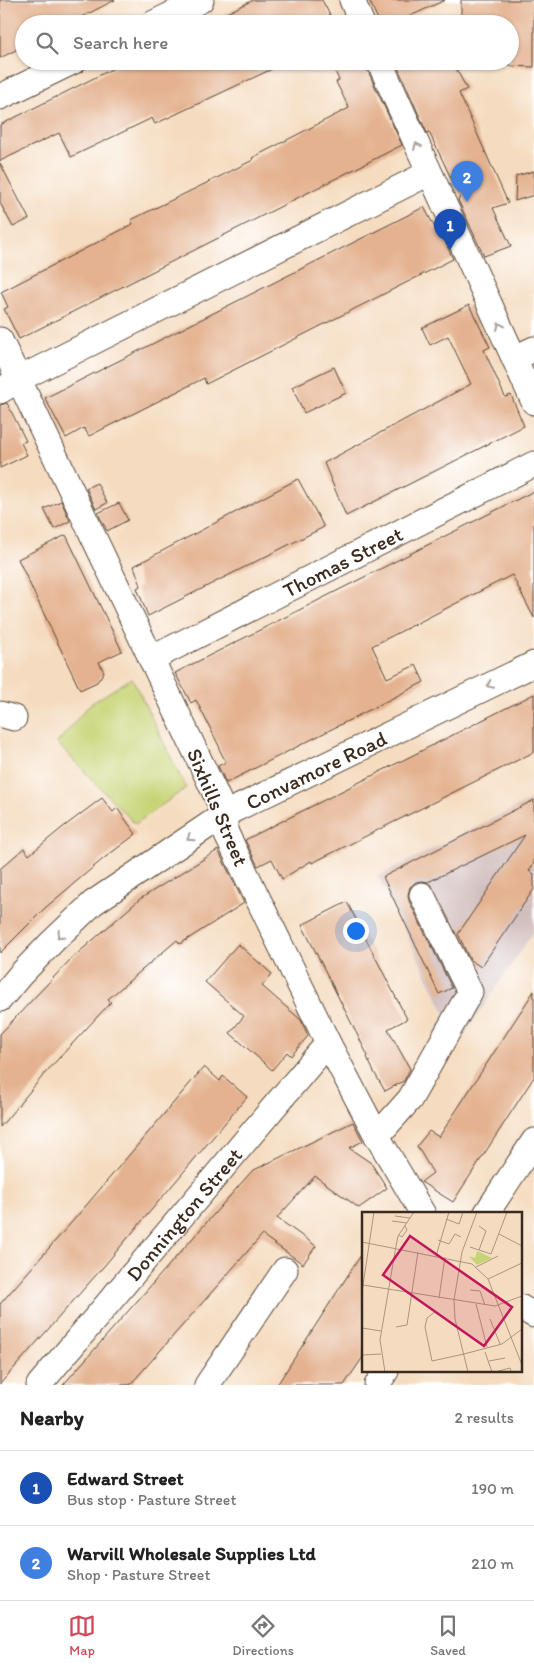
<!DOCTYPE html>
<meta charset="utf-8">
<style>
body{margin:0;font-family:Itim,sans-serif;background:#f6f6f6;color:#222}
.you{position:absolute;left:355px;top:930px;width:18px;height:18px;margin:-12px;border:4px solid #fff;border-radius:50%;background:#1a73e8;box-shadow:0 0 0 8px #1a73e833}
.badge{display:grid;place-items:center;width:32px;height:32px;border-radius:50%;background:#d1495b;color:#fff;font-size:16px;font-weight:700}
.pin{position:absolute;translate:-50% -41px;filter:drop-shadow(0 1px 2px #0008)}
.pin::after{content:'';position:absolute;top:26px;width:18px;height:15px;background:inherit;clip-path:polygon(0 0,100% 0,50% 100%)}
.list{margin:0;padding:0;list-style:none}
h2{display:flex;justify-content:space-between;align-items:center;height:65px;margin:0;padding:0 20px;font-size:21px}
h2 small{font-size:16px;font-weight:400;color:#767676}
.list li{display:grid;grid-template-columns:32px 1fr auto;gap:15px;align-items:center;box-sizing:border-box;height:75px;padding:0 20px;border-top:1px solid #e0e0e0}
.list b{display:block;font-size:19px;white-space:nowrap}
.list p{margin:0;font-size:16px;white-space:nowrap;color:#767676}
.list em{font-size:16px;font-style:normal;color:#767676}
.icon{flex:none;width:28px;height:28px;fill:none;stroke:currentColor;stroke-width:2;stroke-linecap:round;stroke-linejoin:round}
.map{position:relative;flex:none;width:534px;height:1385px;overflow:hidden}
.search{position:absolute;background:#fff;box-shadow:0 1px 4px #0004;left:15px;right:15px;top:15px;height:55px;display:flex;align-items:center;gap:12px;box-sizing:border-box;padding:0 18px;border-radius:28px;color:#767676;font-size:19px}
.sheet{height:215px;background:#fff}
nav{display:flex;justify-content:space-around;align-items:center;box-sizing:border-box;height:70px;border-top:1px solid #e0e0e0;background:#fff;font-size:14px;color:#767676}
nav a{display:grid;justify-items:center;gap:2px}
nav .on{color:#d1495b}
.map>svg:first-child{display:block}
.industrial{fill:#d1bfbe}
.green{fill:#c7d475;stroke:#817f4a}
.building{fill:#e4b290}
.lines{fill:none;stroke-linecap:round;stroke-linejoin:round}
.minor-casing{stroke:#574536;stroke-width:27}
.minor{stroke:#fff;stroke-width:25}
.oneway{stroke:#a79f9a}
.labels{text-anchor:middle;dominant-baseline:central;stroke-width:4;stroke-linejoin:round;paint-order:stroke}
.street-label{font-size:21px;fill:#3b2a1e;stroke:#fff}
.inset-road{fill:none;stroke:#ab957f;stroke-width:1}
.view{fill:#c2185b;fill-opacity:0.15;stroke:#c2185b;stroke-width:2.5}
.inset-edge{fill:none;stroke:#3b2a1e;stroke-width:2.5}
</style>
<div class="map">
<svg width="534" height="1385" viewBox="0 0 534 1385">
<rect width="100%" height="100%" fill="#fff"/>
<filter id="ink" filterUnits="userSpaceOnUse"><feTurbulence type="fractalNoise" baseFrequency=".02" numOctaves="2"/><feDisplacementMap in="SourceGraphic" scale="10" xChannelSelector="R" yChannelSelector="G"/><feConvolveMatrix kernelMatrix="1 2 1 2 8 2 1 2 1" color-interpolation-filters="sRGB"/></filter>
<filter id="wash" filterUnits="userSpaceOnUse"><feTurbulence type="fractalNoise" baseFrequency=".0096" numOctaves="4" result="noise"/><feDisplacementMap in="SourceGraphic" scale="20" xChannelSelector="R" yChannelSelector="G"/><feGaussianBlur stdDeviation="1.12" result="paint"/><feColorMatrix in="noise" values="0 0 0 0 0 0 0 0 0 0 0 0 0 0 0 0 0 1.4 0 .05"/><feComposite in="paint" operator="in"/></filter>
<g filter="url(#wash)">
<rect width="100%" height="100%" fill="#f5dcc0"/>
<path class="industrial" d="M 534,798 L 534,931 L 449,1058 L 434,1033 L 446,1015 L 378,876 Z"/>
<path class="green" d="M 132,678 L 186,788 L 135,824 L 57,743 L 90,704 Z"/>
<g id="blocks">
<g class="building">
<path d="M 0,0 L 115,0 L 68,24 L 24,24 L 24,46 L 0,58 Z"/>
<path d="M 253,0 L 322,0 L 331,17 L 317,24 L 205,24 Z"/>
<path d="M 369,0 L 445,0 L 406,18 L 408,24 L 380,24 Z"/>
<path d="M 461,0 L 534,0 L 534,67 L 510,66 L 510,24 L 461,24 Z"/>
<path d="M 128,61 L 289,61 L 155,124 L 152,118 L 71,157 L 59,133 L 0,161 L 0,125 Z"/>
<path d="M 330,61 L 365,61 L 366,67 L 402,145 L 19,339 L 4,309 L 8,307 L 1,292 L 133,224 L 131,220 L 233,170 L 253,160 L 252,158 L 349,108 L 336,82 L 339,80 Z"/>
<path d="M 395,61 L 452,61 L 467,89 L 459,93 L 508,203 L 493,208 L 511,246 L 484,256 L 458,200 L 460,197 L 429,132 L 427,133 Z"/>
<path d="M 0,163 L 29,219 L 13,227 L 0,203 Z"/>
<path d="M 534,171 L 534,195 L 515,201 L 516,176 Z"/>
<path d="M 424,207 L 441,239 L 442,235 L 453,259 L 206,384 L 204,378 L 89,436 L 84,428 L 66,438 L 45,398 Z"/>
<path d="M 469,305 L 490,347 L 484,350 L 505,397 L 511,395 L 524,426 L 346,516 L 324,463 L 471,384 L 448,336 L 430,345 L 422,328 Z"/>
<path d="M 334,367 L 346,393 L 304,413 L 292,387 Z"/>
<path d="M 7,403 L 26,441 L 21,443 L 27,455 L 0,468 L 0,405 Z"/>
<path d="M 298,479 L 324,527 L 148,616 L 137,588 L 141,586 L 134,566 Z"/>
<path d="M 97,483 L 107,503 L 96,509 L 86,488 Z"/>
<path d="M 534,491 L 534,618 L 512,575 L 372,646 L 387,678 L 416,665 L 424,682 L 226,783 L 218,766 L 226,762 L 219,749 L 220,748 L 196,700 L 191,703 L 175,673 Z"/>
<path d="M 61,501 L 70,521 L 54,529 L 44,509 Z"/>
<path d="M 119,503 L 128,520 L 107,531 L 98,513 Z"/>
<path d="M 66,535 L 122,651 L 99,662 L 104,672 L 97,682 L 80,690 L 18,559 Z"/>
<path d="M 534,694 L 534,752 L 312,863 L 311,861 L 282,879 L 272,859 L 258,866 L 245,840 Z"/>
<path d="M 102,798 L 113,812 L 117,808 L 136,834 L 103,859 L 45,908 L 0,953 L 0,869 L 24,848 L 29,855 L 62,828 Z"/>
<path d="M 534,800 L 534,863 L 529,871 L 534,874 L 534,889 L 481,967 L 470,960 L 458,934 L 525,835 L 428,882 L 422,881 L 416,882 L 410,887 L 408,895 L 409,901 L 452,988 L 439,994 L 383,877 Z"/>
<path d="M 218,850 L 244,903 L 180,944 L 177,940 L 108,999 L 111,1002 L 47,1071 L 0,1127 L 0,1034 L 70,960 L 140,899 Z"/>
<path d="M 347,902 L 407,1019 L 388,1029 L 410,1069 L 404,1081 L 385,1091 L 374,1072 L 367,1057 L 368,1056 L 302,925 Z"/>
<path d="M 238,944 L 272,974 L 262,986 L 301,1020 L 308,1036 L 291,1056 L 287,1052 L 272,1070 L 230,1033 L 244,1016 L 205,982 Z"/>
<path d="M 534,991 L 534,1077 L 453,1202 L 421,1182 L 433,1173 L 417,1146 L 429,1131 L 439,1137 Z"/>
<path d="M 204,1067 L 220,1081 L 223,1076 L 247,1097 L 104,1266 L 0,1384 L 0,1304 L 78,1215 Z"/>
<path d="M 353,1122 L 363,1141 L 349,1148 L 371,1163 L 387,1188 L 359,1208 L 315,1176 L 277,1218 L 316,1246 L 303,1264 L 262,1235 L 130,1385 L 63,1385 L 252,1171 Z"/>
<path d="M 363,1252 L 363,1357 L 344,1385 L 277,1385 Z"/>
</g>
</g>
</g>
<g filter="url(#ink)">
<use href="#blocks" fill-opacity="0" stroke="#574536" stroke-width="1"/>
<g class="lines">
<defs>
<g id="minor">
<path d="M 352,0 L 362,24"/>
<path d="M 152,24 L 201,0"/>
<path d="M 379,61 L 534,402"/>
<path d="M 0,97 L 74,61"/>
<path d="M 0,340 L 225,814 L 225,831 L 328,1043 L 377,1136 L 423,1214"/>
<path d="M 515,358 L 534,349"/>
<path d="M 0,391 L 25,376 L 429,173"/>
<path id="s1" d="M 151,659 L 534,464"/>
<path d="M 0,714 L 14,718"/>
<path id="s2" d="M 0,999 L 21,974 L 53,941 L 93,903 L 225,814 L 534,664"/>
<path d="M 377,1136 L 410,1099 L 470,992 L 422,895"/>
<path d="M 486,1214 L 534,1141"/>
<path d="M 520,1307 L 534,1315"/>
<path id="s3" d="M 39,1385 L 328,1043"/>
<path d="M 207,1385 L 285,1270"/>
<path d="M 377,1385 L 386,1371"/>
</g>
</defs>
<use href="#minor" class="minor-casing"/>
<use href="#minor" class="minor"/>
</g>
<defs><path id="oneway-chevron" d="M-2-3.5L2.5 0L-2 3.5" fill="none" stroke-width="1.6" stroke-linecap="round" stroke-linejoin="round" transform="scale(1.25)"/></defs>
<g class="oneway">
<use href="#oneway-chevron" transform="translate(417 146) rotate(-114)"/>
<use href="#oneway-chevron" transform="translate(500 326) rotate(-115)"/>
<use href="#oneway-chevron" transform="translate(490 685) rotate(154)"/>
<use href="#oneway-chevron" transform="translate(190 838) rotate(145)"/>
<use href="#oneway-chevron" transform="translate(60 935) rotate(137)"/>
</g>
</g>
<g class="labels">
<g class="street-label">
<text stroke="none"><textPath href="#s1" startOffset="215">Thomas Street</textPath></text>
<text stroke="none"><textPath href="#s2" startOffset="394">Convamore Road</textPath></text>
<text transform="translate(218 807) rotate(67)">Sixhills Street</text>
<text stroke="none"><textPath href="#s3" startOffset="224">Donnington Street</textPath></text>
</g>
</g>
<g transform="translate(362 1212)">
<rect width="160" height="160" fill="#f5dcc0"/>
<path d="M 115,39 L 130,46 L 115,53 L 107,44 L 113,46 Z" fill="#c7d475"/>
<path class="inset-road" d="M 33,4 L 48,6M 84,7 L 97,12 L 101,0M 30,9 L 45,11M 117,14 L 124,19 L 117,38M 137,22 L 160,34M 37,23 L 40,25 L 45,18 L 43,14M 76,28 L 87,32 L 93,22 L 99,25M 0,30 L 110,52 L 126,67 L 160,153M 108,35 L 129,42 L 145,0M 74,44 L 87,0M 114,55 L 136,44M 126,67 L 160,51M 1,73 L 133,94 L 160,84M 108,78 L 118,79 L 123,93M 0,80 L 12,0M 77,86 L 83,45M 114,92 L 125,135M 74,99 L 65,106 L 63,115 L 70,149 L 102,142M 128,107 L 138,132M 34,115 L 45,113 L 56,40M 0,116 L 19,119M 123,140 L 130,160M 102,142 L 140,132 L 160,117M 0,143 L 19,142M 127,149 L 143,146M 23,160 L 18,128 L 34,34 L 36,24 L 52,0M 106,160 L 93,107 L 92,88 L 100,40 L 115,0M 133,160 L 148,156 L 149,159"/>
<path class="view" d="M 48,24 L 150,95 L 122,134 L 21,63 Z"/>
<rect width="160" height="160" class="inset-edge"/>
</g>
</svg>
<div class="you"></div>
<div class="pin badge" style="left:450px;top:250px;background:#1a4fb4">1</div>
<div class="pin badge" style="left:467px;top:202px;background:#3f7fe0">2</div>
<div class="search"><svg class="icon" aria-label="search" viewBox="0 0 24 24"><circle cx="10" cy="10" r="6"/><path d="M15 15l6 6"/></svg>Search here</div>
</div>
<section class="sheet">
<h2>Nearby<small>2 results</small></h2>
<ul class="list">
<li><span class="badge" style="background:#1a4fb4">1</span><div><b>Edward Street</b><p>Bus stop · Pasture Street</p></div><em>190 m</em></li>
<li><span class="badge" style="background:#3f7fe0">2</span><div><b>Warvill Wholesale Supplies Ltd</b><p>Shop · Pasture Street</p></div><em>210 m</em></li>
</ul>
</section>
<nav>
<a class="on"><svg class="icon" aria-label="map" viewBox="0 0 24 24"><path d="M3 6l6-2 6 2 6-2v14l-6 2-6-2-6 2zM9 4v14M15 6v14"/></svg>Map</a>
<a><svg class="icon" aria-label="directions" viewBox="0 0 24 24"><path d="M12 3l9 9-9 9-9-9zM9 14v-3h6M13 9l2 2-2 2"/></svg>Directions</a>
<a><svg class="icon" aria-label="saved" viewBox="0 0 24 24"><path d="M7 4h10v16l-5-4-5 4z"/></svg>Saved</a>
</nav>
